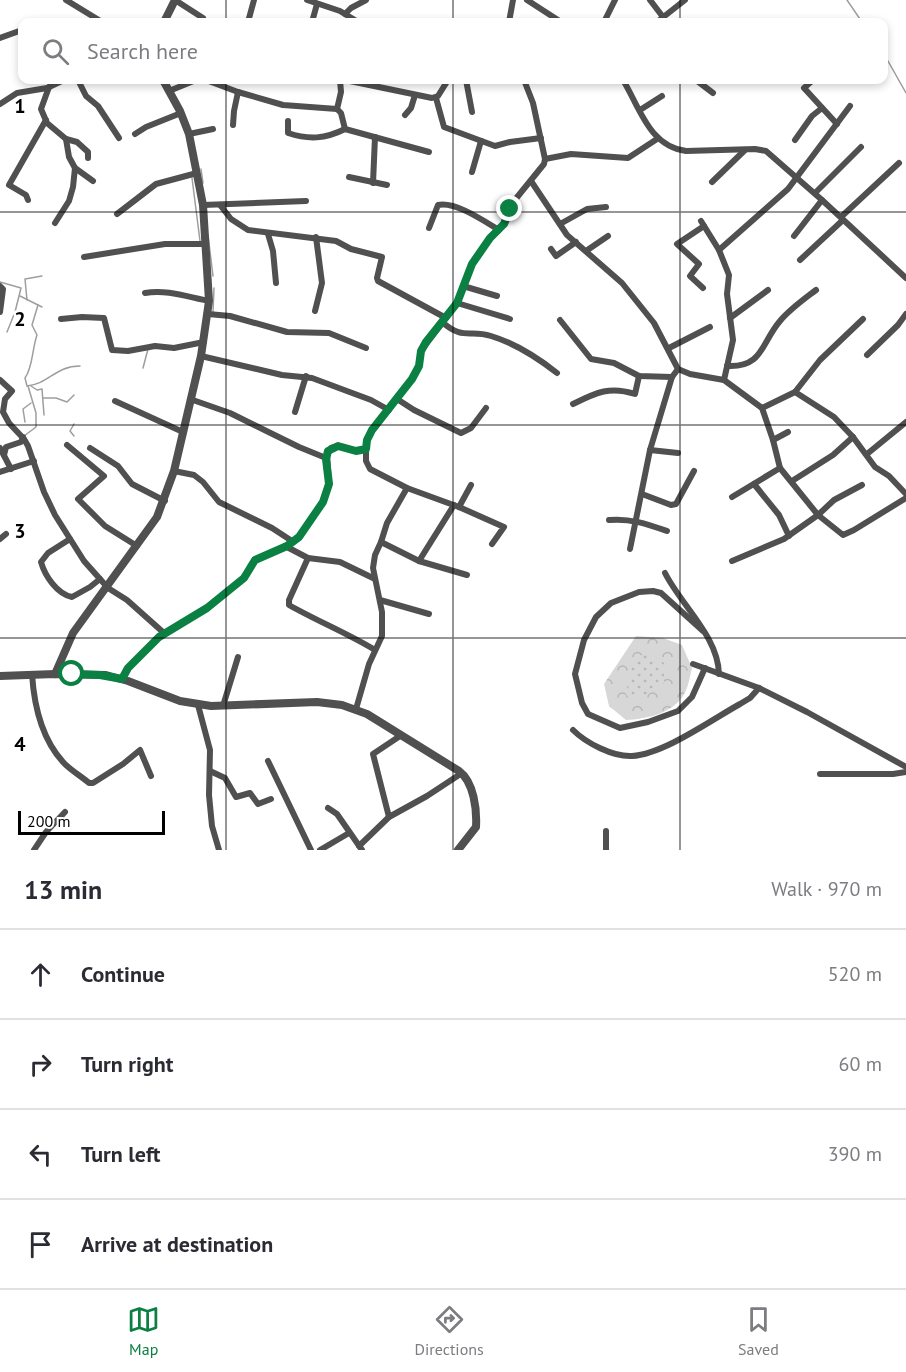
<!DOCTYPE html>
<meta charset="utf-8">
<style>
body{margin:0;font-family:"PT Sans",sans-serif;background:#f2f2f3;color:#2b2b33}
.scale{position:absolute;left:18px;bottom:15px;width:147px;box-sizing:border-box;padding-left:6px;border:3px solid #000;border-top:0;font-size:16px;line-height:21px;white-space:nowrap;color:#000;-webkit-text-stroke:4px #fff;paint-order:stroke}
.stop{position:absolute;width:18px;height:18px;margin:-14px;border:4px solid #0b8043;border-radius:50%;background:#fff}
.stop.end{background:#0b8043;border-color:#fff;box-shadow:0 2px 6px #0008}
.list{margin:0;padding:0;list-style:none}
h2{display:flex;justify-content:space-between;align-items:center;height:78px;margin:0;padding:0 24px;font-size:26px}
h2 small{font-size:20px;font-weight:400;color:#7c7c81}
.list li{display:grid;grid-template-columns:39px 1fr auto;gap:18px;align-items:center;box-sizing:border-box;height:90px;padding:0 24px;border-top:2px solid #e1e1e2}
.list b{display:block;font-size:22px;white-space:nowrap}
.list em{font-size:20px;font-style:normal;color:#7c7c81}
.icon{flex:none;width:33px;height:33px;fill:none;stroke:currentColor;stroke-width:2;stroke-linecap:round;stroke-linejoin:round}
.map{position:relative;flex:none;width:906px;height:850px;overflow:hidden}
.search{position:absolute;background:#fff;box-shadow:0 3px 9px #0003;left:18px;right:18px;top:18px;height:66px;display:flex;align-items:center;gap:15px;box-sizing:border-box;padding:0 21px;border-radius:12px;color:#7c7c81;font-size:22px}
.sheet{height:438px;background:#fff}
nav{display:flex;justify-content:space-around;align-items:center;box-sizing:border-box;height:84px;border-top:2px solid #e1e1e2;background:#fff;font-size:16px;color:#7c7c81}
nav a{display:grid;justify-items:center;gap:3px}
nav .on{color:#0b8043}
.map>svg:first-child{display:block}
.forest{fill:url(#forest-crowns)}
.garden{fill:url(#garden-dots)}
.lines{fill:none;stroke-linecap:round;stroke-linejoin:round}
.stream{stroke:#9e9e9e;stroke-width:1.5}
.minor{stroke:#505050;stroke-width:6}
.tertiary{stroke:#505050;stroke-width:8}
.route{stroke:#0b8043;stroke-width:8}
.grid{fill:none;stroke:#000;stroke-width:1.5;stroke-opacity:0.55}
.grid-label{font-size:20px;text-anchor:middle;font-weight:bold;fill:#000;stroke:#fff;stroke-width:5;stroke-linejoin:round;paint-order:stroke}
</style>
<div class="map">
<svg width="906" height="850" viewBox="0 0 906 850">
<defs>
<pattern id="forest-crowns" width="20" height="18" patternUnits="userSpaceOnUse" patternTransform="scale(1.5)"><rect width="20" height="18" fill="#d7d7d7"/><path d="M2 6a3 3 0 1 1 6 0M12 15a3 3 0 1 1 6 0" fill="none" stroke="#b7b7b7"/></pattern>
<pattern id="garden-dots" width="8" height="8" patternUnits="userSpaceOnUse" patternTransform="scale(1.5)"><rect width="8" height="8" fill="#d7d7d7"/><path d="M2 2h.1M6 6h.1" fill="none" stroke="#b7b7b7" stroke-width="1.8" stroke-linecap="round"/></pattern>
</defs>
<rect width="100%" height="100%" fill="#fff"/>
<path class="forest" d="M 636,636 L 663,638 L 682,645 L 692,668 C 690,676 688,689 683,696 C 671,714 646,719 626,720 L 609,706 L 604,684 Z"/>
<path class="garden" d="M 646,651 L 664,663 L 664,683 L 647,695 L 632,698 L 626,695 L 630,666 Z"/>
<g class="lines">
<g class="stream">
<path d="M 847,0 L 862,22"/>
<path d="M 884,54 L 906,93"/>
<path d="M 201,169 L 203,183"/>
<path d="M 192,178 L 200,241"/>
<path d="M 208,235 L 213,276"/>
<path d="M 0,282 L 21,288 L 15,312 L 7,332"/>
<path d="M 20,296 L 42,307"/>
<path d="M 27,300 L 25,279 L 42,276"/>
<path d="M 38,305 L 32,325 L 37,335 C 32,349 33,367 25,378 L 27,386 C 49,384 55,366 80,366"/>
<path d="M 213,312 L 214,288"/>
<path d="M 143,368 L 148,349"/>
<path d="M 31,386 L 37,390 L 42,389 L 44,415"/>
<path d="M 43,398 L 56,398 L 67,402 L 74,395"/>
<path d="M 25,422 L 23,409 L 31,403"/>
<path d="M 24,436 L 36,427 L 36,413 L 28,386"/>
<path d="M 74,436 L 70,431 L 74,424"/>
</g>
<g class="minor">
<path d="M 66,0 L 102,22"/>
<path d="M 175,0 L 203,18"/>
<path d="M 307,0 L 340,11 L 358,22"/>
<path d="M 527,0 L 561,22"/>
<path d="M 650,0 L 663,17"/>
<path d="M 345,14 L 351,8 L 366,0"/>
<path d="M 248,22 L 254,0"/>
<path d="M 312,22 L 317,4"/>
<path d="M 509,22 L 513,0"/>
<path d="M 604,22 L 615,0"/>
<path d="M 657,22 L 685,0"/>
<path d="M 0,38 L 22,30"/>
<path d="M 78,80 L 86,96 L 98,106 L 119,138"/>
<path d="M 206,80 L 238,92 L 283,105 L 337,109 L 341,113 L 345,129 L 429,152"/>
<path d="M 345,80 L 432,98 L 438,96 L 448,80"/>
<path d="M 466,80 L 472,112"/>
<path d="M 623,80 C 640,108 649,146 686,151 L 755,149 L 766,151 L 822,200 L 906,278"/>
<path d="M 696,80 L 713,93"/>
<path d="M 813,80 L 804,88 L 837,124"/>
<path d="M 49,87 L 41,109 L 47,123 L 66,139 L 69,157 L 75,168 L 73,187 L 69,201 L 55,223"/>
<path d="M 169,91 L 196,80"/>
<path d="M 436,98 L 444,127 L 495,146 L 510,142 L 541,138"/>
<path d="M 0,104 L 17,93 L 47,88 L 64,80"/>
<path d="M 337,109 L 341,92 L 340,80"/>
<path d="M 640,110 L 662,96"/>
<path d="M 405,115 L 411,108 L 415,95"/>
<path d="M 288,121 L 288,133 C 309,140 325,139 345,129"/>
<path d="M 233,125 L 234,111 L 238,92"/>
<path d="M 135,134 L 146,127 L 181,113"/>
<path d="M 189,134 L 213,129"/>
<path d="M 66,139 L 77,142 L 88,152 L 88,158"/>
<path d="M 795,140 L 812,116 L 822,108"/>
<path d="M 545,159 L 571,154 L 628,158 L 657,139"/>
<path d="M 75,168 L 93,181"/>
<path d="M 472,172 L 481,141"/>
<path d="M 349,177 L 387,185"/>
<path d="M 531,181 L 567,235 L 622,283 L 654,323 L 678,369 L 690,374 L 724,380 L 762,408 L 773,440 L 780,468 L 818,515 L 843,535 L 854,530 L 906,498"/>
<path d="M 712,182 L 745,150"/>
<path d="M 373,183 L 375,137"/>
<path d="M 815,193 L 861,147"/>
<path d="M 28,200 L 26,195 L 9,185 L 46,120"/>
<path d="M 203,205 L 306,201"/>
<path d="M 220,205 L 231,219 L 248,230 L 336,241 L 351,249 L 382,257 L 377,278 L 378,281 L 446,318"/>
<path d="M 117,214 L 156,184 L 197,173"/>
<path d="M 841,217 L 899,163"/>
<path d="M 701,221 L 719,250 L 729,275 L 727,294 L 733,340 L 724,380"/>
<path d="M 560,224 L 587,209 L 606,207"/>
<path d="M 429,228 L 438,205 C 455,201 484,221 499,230"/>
<path d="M 268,234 L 273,251 L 276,283"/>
<path d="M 794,236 L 822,200"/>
<path d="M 551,249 L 556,256 L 576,242"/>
<path d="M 719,250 L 788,189 L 850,106"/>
<path d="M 586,251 L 608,236"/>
<path d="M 84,257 L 165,244 L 205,244"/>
<path d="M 800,260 L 843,220"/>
<path d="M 0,286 L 3,289 L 0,312"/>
<path d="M 463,286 L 497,296"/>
<path d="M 703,288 L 690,276 L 699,264 L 677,244 L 704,226"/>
<path d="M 145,293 C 166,289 188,297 209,301"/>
<path d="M 457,303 L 510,319"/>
<path d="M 315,311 L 322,283 L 316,237"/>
<path d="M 208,314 L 230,316 L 287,332 L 329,333 L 366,348"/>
<path d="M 730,318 L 768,290"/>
<path d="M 61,319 L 82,317 L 104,318 L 112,350 L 128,351 L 155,346 L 174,348 L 204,342"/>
<path d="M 560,320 L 591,359 L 614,363 L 639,376 L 672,377"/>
<path d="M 442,322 C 464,341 469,329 491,336 C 514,343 538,358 557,373"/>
<path d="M 669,348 L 710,327"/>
<path d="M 867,355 L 898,325 L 906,314"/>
<path d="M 201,356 L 282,375 L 312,378 L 371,400 L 389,410"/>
<path d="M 727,366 C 763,368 761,343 780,321 C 790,309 803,300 816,290"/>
<path d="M 0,380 L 12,391 L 5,399 L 3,412 L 9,423 L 24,439 L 28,446 L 44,492 L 55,515 L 84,561 L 108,588 L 127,600 L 164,633"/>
<path d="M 795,392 L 834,417 L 853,437 L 875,467 L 889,476 L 906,494"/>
<path d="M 190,399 L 230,413 L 299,447 L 326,458"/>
<path d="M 397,399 L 414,410 L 461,433 L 471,428 L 486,408"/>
<path d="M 115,401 L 183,432"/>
<path d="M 573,404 C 597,392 610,386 635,394 L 639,376"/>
<path d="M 762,408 L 795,392 L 820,360 L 863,319"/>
<path d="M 295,412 L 306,376"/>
<path d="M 773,440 L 788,432"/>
<path d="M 67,445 L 104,476 L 78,499 L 105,526 L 137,546"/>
<path d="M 0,448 L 11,469"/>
<path d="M 90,448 L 118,466 L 132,484 L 165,501"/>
<path d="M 650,450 L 678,453"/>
<path d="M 867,454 L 906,422"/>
<path d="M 4,455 L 6,447 L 21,442 L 23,437"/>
<path d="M 174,471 L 194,475 L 203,482 L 219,502 L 272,528 L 292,541"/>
<path d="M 0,472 L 34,461"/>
<path d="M 792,481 L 833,455 L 853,437"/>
<path d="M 754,484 L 779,515 L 789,536"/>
<path d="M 407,488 L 387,523 L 381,542 L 419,561 L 467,575"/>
<path d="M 642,494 L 671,505 L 676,504 L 694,471"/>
<path d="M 732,497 L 780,468"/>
<path d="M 459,507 L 471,485"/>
<path d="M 609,520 C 630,518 647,524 667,531"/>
<path d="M 0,539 L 6,534"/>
<path d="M 70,539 L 48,553 L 41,562 C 45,576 57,594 72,597 L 90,587 L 100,579"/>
<path d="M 492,544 L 504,527 L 459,507 L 407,488 L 370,469 L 366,461 L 366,449 L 367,440 L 372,430 L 412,379 L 419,366 L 421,351 L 457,303 L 472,264 L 490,238 L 504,224 L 514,201 L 544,164 L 545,159 L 533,103 L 524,80"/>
<path d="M 285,546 L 308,558 L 340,562 L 375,579"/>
<path d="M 630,549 L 650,450 L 672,377 L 678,369"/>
<path d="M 308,558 L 289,600 L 289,605 C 317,621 347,633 375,650"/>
<path d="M 419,561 L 454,505"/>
<path d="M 732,561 L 784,539 L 818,515 L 834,500 L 862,485"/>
<path d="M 665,573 C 681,605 718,636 719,674"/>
<path d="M 380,600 L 429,614"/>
<path d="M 703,631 L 661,593 L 653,591 L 639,592 L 611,603 L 596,617 L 584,640 L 575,674 L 582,703 L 588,714 L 620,728 L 648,722 L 678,711 L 692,697 L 705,668"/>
<path d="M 693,664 L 759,688 L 807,712 L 906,767"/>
<path d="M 32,674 C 34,705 42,739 63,762 C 70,770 81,776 89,783 L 93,783 L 123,764 L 140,750 L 151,776"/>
<path d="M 122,679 L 128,668 L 159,637 L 209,606 L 244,578 L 255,560 L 287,546 L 299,537 L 323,502 L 329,484 L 327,455 L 331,448 L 338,446 L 356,451 L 366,449"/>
<path d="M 198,705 L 210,750 L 209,795 L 212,826 L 219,850"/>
<path d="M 223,706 L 238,657"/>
<path d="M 356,709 L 369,664 L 382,636 L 382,612 L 373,568 L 375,555 L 381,542"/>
<path d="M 573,730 C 586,743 613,757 632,756 C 664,754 711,720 740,704 L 750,698 L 759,688"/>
<path d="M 268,761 L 311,850"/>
<path d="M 210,771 L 225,778 L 236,797 L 250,793 L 258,804 L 271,799"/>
<path d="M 820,774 L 893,774 L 906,772"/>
<path d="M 328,808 L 337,814 L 362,850"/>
<path d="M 389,817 L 373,754 L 400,736"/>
<path d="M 359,846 L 389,817 L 427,796 L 462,773"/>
<path d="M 34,850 L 46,832 L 65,812"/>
<path d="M 320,850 L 349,833"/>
<path d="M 606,850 L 606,831"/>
</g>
<g class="tertiary">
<path d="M 164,22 L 175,0"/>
<path d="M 55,674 L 73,633 L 157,517 L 174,471 L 201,356 L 209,301 L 203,205 L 189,134 L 180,111 L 163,80"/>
<path d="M 0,676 L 55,674 L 106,675 L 128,681 L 180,701 L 211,706 L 317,702 L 342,705 L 367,714 L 459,771 C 474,782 477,810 476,827 L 458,850"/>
</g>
</g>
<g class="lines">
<path class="route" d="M 72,674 L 100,675 L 122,679 L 128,668 L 159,637 L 207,608 L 244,578 L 255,560 L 287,546 L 299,537 L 323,502 L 329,484 L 326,459 L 328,451 L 338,446 L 356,451 L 366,449 L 367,440 L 372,430 L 412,379 L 419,366 L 421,351 L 426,342 L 457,303 L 472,264 L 490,238 L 504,224 L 510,209"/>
</g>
<path class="grid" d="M 226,0 L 226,22M 453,0 L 453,22M 680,0 L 680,22M 226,80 L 226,850M 453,80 L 453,850M 680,80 L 680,850M 0,212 L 906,212M 0,425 L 906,425M 0,638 L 906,638"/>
<g class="grid-label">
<text x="20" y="113">1</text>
<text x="20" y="326">2</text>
<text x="20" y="538">3</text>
<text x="20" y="751">4</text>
</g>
</svg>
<div class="scale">200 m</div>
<div class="stop" style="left:72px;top:674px"></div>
<div class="stop end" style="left:510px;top:209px"></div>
<div class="search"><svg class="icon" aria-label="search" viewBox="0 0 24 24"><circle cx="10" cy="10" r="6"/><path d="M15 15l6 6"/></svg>Search here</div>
</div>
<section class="sheet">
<h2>13 min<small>Walk · 970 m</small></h2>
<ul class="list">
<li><svg class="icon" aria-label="ahead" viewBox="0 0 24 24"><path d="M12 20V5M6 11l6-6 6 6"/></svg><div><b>Continue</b></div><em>520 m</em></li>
<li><svg class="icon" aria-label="right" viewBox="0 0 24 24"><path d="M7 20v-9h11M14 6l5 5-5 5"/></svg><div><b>Turn right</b></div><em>60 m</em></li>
<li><svg class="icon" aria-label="left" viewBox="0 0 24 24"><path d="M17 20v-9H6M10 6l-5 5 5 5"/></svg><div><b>Turn left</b></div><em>390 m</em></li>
<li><svg class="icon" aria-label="arrive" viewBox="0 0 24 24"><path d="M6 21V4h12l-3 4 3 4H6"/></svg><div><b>Arrive at destination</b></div></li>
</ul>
</section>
<nav>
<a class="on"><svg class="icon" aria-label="map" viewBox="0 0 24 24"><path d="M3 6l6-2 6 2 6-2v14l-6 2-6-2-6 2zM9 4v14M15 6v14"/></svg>Map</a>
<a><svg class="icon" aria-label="directions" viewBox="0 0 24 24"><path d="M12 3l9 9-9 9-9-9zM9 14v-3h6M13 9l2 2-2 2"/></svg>Directions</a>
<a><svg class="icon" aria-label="saved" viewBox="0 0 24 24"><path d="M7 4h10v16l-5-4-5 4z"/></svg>Saved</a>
</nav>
